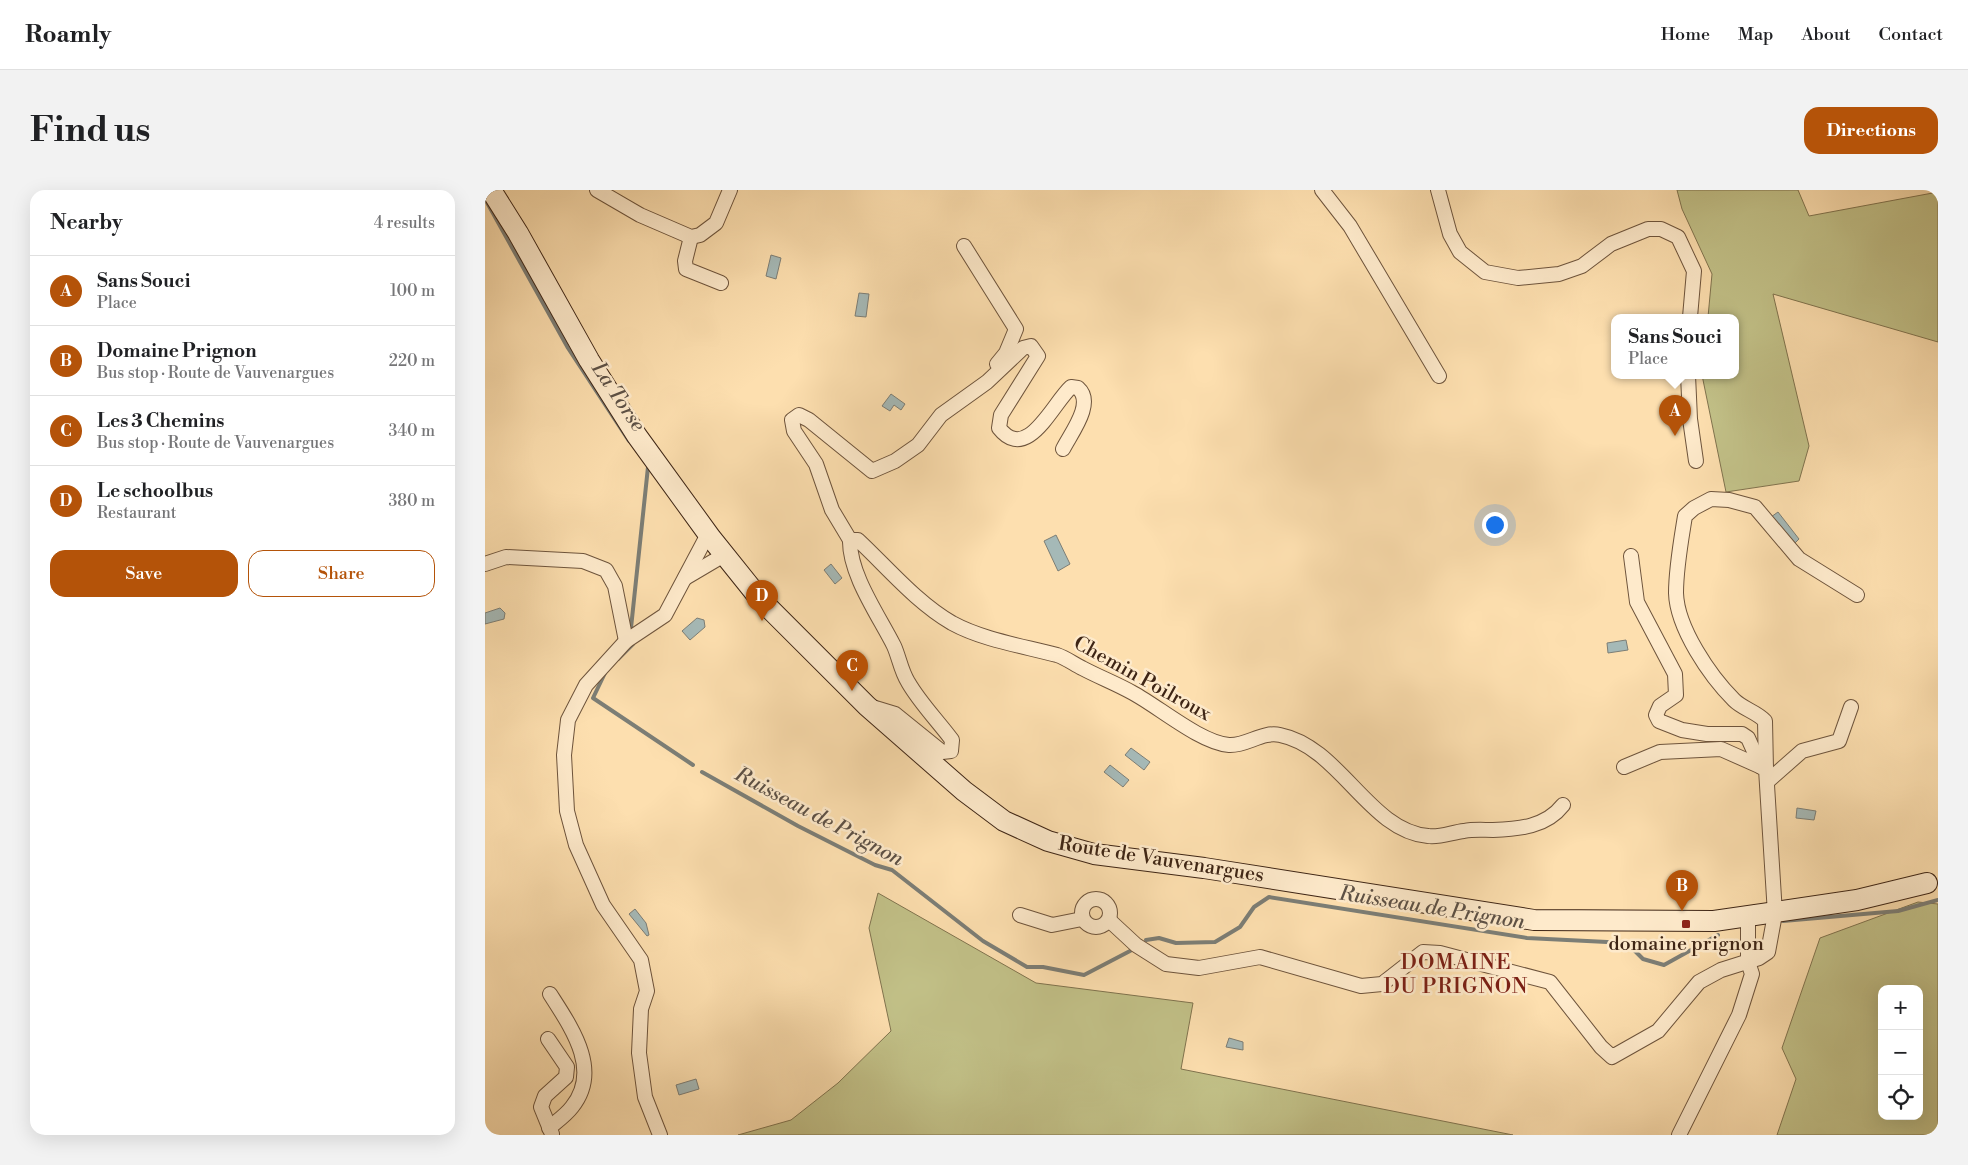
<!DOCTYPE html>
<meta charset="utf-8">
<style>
body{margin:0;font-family:"Libre Bodoni",serif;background:#f2f2f2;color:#202124}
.controls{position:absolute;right:15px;bottom:15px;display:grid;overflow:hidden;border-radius:10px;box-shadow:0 5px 20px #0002}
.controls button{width:45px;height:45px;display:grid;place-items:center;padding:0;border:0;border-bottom:1px solid #e0e0e0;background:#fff;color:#202124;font:25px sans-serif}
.you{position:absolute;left:1009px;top:334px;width:18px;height:18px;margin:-12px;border:4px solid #fff;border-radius:50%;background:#1a73e8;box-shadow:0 0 0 8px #1a73e833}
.badge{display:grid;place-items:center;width:32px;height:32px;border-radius:50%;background:#b45309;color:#fff;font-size:16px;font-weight:700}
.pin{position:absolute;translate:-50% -41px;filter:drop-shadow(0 1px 2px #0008)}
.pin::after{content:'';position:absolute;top:26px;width:18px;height:15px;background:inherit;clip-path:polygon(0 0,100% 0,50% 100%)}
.popup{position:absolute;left:1126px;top:124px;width:128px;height:65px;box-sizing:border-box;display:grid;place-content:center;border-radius:10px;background:#fff;filter:drop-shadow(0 1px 4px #0005);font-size:16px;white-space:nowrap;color:#757577}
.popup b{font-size:19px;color:#202124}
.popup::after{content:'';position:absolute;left:50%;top:100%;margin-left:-10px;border:10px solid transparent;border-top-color:#fff}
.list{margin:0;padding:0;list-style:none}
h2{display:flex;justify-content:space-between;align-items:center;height:65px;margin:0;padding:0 20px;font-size:21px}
h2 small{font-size:16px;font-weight:400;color:#757577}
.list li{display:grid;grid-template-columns:32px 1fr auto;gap:15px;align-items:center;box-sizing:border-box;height:70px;padding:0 20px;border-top:1px solid #e0e0e0}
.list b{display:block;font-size:19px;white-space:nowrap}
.list p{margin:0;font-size:16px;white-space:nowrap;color:#757577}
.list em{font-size:16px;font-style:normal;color:#757577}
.actions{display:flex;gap:10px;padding:15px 20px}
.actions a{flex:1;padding:11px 0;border:1px solid #b45309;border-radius:15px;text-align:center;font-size:18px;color:#b45309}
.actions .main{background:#b45309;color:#fff}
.icon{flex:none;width:28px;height:28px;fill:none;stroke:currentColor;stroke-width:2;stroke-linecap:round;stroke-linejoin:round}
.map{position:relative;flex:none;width:1453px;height:945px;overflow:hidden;border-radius:15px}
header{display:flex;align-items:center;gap:30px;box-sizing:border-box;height:70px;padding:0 25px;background:#fff;border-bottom:1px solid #e0e0e0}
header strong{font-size:24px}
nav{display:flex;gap:28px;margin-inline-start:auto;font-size:18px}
.intro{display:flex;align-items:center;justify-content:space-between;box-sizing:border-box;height:120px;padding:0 30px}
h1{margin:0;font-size:35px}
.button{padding:12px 22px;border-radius:15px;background:#b45309;color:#fff;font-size:18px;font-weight:700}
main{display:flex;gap:30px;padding:0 30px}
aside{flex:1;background:#fff;border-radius:15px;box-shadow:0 5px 20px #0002}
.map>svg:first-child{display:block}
.green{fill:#c2c188;stroke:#80734e;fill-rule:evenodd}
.water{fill:#a5b9b7;stroke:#7c7e76}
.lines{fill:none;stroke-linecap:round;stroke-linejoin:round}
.stream{stroke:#7c7e76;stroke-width:4}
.street-casing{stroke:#6e543c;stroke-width:16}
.secondary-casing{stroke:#3e2515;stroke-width:22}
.street{stroke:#feeacb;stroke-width:14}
.secondary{stroke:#feeacb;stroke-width:20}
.poi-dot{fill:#8f2418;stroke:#feeacb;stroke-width:2}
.labels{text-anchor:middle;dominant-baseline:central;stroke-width:5;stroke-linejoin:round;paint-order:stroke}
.street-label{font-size:20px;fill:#3e2515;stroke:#feeacb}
.poi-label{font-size:20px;fill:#3e2515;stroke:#feeacb}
.water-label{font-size:21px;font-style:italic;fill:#5d5146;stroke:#feeacb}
.neighbourhood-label{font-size:21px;letter-spacing:1px;fill:#7a1f14;stroke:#feeacb}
</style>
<header>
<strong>Roamly</strong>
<nav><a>Home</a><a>Map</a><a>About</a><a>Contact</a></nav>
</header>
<div class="intro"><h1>Find us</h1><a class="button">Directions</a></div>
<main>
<aside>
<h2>Nearby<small>4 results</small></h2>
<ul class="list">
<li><span class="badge">A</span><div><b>Sans Souci</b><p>Place</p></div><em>100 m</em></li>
<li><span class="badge">B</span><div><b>Domaine Prignon</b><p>Bus stop · Route de Vauvenargues</p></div><em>220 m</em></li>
<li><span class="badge">C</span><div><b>Les 3 Chemins</b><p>Bus stop · Route de Vauvenargues</p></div><em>340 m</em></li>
<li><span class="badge">D</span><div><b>Le schoolbus</b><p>Restaurant</p></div><em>380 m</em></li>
</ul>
<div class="actions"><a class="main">Save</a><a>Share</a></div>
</aside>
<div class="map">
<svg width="1453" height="945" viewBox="0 0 1453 945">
<rect width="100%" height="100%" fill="#fddfaf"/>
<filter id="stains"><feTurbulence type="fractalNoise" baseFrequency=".004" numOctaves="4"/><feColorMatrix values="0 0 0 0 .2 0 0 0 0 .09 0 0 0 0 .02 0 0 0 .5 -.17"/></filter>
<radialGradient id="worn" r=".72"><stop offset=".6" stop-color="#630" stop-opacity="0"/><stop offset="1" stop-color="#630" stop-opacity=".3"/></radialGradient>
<g class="green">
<path d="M 1192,0 L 1313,0 L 1324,26 L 1453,2 L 1453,152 L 1288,104 L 1324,256 L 1314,291 L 1241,302 L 1217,185 L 1250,185 L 1250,127 L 1223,127 L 1227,84 L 1197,19 Z"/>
<path d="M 393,703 L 551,793 L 708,813 L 696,879 L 1028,945 L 253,945 L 306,930 L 353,893 L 406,841 L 384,738 Z"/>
<path d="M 1433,712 L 1453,714 L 1453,945 L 1292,945 L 1311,889 L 1297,858 L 1335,748 ZM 1397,799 L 1434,799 L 1434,926 L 1397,926 Z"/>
</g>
<g class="water">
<path d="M 286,65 L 296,68 L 291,89 L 281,86 Z"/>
<path d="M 374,103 L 384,104 L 381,127 L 370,126 Z"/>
<path d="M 406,204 L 420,214 L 416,220 L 409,215 L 405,221 L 397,216 Z"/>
<path d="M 1293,322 L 1314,349 L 1307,356 L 1286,327 Z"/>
<path d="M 571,345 L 585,374 L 573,381 L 559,351 Z"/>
<path d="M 346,374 L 357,388 L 350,394 L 339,380 Z"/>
<path d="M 15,418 L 20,423 L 19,429 L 0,434 L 0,423 Z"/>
<path d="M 212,428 L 219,430 L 220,437 L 205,450 L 197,441 Z"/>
<path d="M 1141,450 L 1143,460 L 1123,463 L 1122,453 Z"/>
<path d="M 646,558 L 665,572 L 659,580 L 640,565 Z"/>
<path d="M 625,575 L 644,590 L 638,597 L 619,582 Z"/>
<path d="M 1312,618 L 1331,621 L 1329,630 L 1311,628 Z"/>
<path d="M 150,719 L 161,733 L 164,745 L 162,746 L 144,724 Z"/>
<path d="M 744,848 L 758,852 L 758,860 L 741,857 Z"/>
<path d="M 211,889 L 214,899 L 194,905 L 191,895 Z"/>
</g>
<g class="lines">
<g class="stream">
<path d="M 0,9 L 83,158 L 144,251"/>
<path d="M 146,438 L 163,277"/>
<path d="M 133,469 L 148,454"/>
<path d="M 120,483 L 108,508 L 208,575"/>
<path d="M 217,582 L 313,636 L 390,675 L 407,680 L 498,751 L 542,777 L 558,777 L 599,785 L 645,761"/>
<path d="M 1298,731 L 1413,721 L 1453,710"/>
<path d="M 661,750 L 674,748 L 691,753 L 730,752 L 755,737 L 769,717 L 784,707 L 1042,748 L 1142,753 L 1158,769 L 1179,775 L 1233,745"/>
</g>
<defs>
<g id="street">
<path d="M 112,0 L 155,25 L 206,47 L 215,45 L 231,33 L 245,0"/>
<path d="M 837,0 L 865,36 L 954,186"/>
<path d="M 953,0 L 965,44 L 975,62 L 1000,82 L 1033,88 L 1074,84 L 1097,76 L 1126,54 L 1163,39 L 1176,39 L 1193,47 L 1209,81 L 1205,127"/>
<path d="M 206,47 L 200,71 L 201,79 L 236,93"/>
<path d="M 479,56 L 531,139 L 521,163 L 512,174"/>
<path d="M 1203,185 L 1205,229 L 1211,271"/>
<path d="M 365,350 L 347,320 L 331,274 L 309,241 L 307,230 L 314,225 L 324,230 L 387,281 L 410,271 L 433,255 L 456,225 L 502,192 L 538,158 L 546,156 L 553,166 L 516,225 L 514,238 C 542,274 568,213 586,197 L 593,198 C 610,213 586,243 578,259"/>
<path d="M 1146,366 L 1152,412 L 1190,484 L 1191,505 L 1175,516 L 1171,525 L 1174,531 L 1197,540 L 1222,544 L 1257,544 L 1263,548 L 1276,577"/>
<path d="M 0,374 L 21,367 L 98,371 L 121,380 L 130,396 L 141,451"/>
<path d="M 200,388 L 239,365"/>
<path d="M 387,517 L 410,524 L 457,562 L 466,561 L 467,550 C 453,531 435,513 423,492 C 416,481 414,467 409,456 C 394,426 364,384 365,350 L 373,350 C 403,378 431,412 467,433 C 498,450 538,456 572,465 C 581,468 589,474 597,478 C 614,487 632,494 648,503 C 674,517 716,553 744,555 C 762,556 777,541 795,545 C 855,557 884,641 943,646 C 954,648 968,642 979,641 C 989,639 998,640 1008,640 C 1034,639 1061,637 1078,615"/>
<path d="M 1281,579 L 1280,531 C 1272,522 1258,519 1249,510 C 1225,486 1192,438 1191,403 C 1191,378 1196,351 1200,326 L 1209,318 L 1226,309 L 1244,310 L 1270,317 L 1314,369 L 1372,405"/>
<path d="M 1283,591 L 1317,561 L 1354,551 L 1366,517"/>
<circle cx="611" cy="723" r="14"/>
<path d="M 535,725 L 567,735 L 597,729"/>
<path d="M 624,730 L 651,755 L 681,774 L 714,778 L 775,767 L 876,796 L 897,794 L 938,762 L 955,763 L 1065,792 L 1116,857 L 1127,867 L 1173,841 L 1214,792 L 1236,780 L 1274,768 L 1283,762 L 1290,724 L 1281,579 L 1236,559 L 1175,562 L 1139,577"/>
<path d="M 63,849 L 82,877 L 81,887 L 60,906 L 56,917 L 67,944"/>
<path d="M 64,938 C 71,932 81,925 87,917 C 117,880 86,837 65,804"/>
<path d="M 175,945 L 160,907 L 154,863 L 156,819 L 162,801 L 156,770 L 118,715 L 91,655 L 82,621 L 79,565 L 83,530 L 101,495 L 141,451 L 180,425 L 223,344"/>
<path d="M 1194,945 L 1254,825 L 1267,784 L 1263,772 L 1263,727 L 1271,722"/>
</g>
<path id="secondary" d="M 6,0 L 33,43 L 104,170 L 152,246 L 226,348 L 275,409 L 382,516 L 479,601 L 519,631 L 563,651 L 609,664 L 719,678 L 1049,730 L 1229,731 L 1372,710 L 1442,693"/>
</defs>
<use href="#street" class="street-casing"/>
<use href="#secondary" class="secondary-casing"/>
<use href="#street" class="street"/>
<use href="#secondary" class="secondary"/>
</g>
<rect class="poi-dot" x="1196" y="729" width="10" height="10" rx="2.5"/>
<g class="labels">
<g class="street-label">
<text transform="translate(657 489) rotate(29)">Chemin Poilroux</text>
<text transform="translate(676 670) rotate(9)">Route de Vauvenargues</text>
</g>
<g class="poi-label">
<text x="1201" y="754">domaine prignon</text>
</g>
<g class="water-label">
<text transform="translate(133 207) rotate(56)">La Torse</text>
<text transform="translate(334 627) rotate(28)">Ruisseau de Prignon</text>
<text transform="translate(947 718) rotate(9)">Ruisseau de Prignon</text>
</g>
<g class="neighbourhood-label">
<text x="971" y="773">DOMAINE<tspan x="971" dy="24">DU PRIGNON</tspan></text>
</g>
</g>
<rect width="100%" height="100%" filter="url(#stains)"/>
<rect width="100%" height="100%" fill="url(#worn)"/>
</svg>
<div class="controls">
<button>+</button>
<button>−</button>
<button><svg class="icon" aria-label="locate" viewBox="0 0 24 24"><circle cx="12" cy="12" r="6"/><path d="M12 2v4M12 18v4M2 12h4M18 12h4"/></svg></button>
</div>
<div class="you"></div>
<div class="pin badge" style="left:1190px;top:246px">A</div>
<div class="popup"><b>Sans Souci</b>Place</div>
<div class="pin badge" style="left:1197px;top:721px">B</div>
<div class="pin badge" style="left:367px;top:501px">C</div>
<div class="pin badge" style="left:277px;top:431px">D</div>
</div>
</main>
